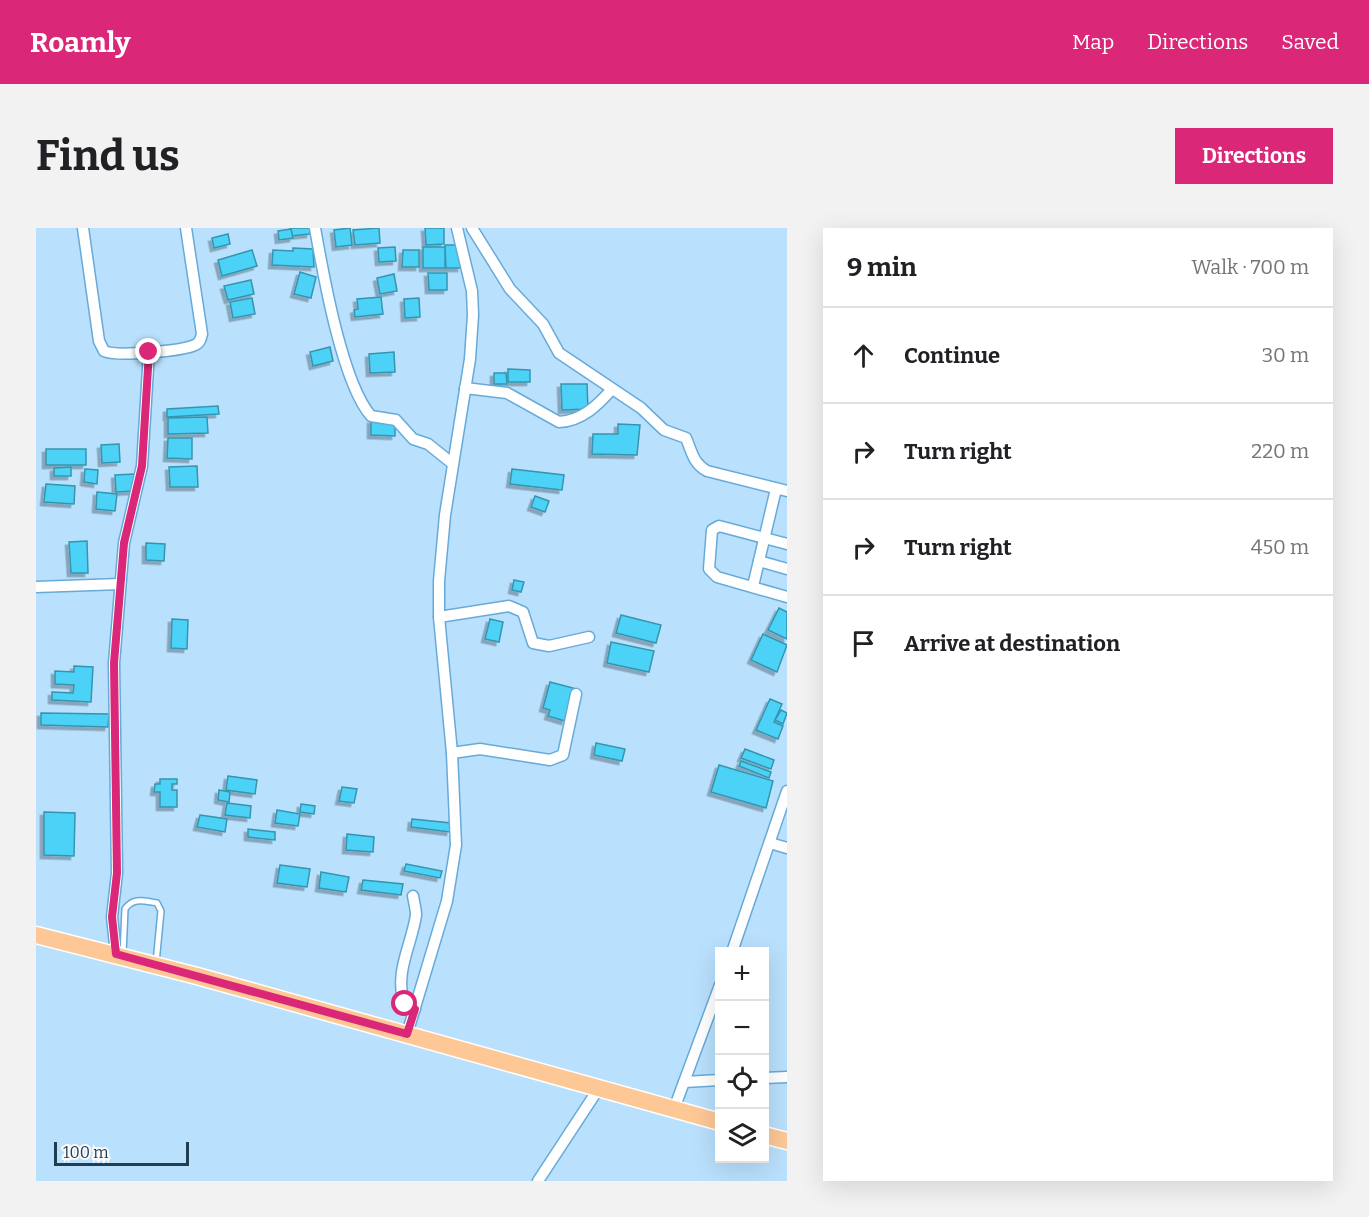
<!DOCTYPE html>
<meta charset="utf-8">
<style>
body{margin:0;font-family:Bitter,serif;background:#f2f2f2;color:#202124}
.controls{position:absolute;right:18px;bottom:18px;display:grid;overflow:hidden;border-radius:0px;box-shadow:0 6px 24px #0002}
.controls button{width:54px;height:54px;display:grid;place-items:center;padding:0;border:0;border-bottom:2px solid #e0e0e0;background:#fff;color:#202124;font:30px sans-serif}
.scale{position:absolute;left:18px;bottom:15px;width:135px;box-sizing:border-box;padding-left:6px;border:3px solid #213d50;border-top:0;font-size:16px;line-height:21px;white-space:nowrap;color:#213d50;-webkit-text-stroke:4px #fbfbfb;paint-order:stroke}
.stop{position:absolute;width:18px;height:18px;margin:-14px;border:4px solid #db2777;border-radius:50%;background:#fff}
.stop.end{background:#db2777;border-color:#fff;box-shadow:0 2px 6px #0008}
.list{margin:0;padding:0;list-style:none}
h2{display:flex;justify-content:space-between;align-items:center;height:78px;margin:0;padding:0 24px;font-size:26px}
h2 small{font-size:20px;font-weight:400;color:#757577}
.list li{display:grid;grid-template-columns:39px 1fr auto;gap:18px;align-items:center;box-sizing:border-box;height:96px;padding:0 24px;border-top:2px solid #e0e0e0}
.list b{display:block;font-size:22px;white-space:nowrap}
.list em{font-size:20px;font-style:normal;color:#757577}
.icon{flex:none;width:33px;height:33px;fill:none;stroke:currentColor;stroke-width:2;stroke-linecap:round;stroke-linejoin:round}
.map{position:relative;flex:none;width:751px;height:953px;overflow:hidden;border-radius:0px}
header{display:flex;align-items:center;gap:36px;box-sizing:border-box;height:84px;padding:0 30px;background:#db2777;color:#fff}
header strong{font-size:28px}
nav{display:flex;gap:33px;margin-inline-start:auto;font-size:21px}
.intro{display:flex;align-items:center;justify-content:space-between;box-sizing:border-box;height:144px;padding:0 36px}
h1{margin:0;font-size:42px}
.button{padding:15px 27px;border-radius:0px;background:#db2777;color:#fff;font-size:21px;font-weight:700}
main{display:flex;gap:36px;padding:0 36px}
aside{flex:1;background:#fff;border-radius:0px;box-shadow:0 6px 24px #0002}
.map>svg:first-child{display:block}
.building{fill:#4ed2f7;stroke:#3495af;stroke-width:1.5;filter:url(#shadow)}
.lines{fill:none;stroke-linecap:round;stroke-linejoin:round}
.lane-casing{stroke:#67aad8;stroke-width:8}
.street-casing{stroke:#67aad8;stroke-width:13}
.primary-casing{stroke:#fff;stroke-width:19}
.lane{stroke:#fff;stroke-width:5}
.street{stroke:#fff;stroke-width:10}
.primary{stroke:#fdc796;stroke-width:16}
.route{stroke:#db2777;stroke-width:8}
</style>
<header>
<strong>Roamly</strong>
<nav><a>Map</a><a>Directions</a><a>Saved</a></nav>
</header>
<div class="intro"><h1>Find us</h1><a class="button">Directions</a></div>
<main>
<div class="map">
<svg width="751" height="953" viewBox="0 0 751 953">
<defs>
<filter id="shadow"><feDropShadow dx="-3.5" dy="3.5" stdDeviation="0" flood-color="#0004"/></filter>
</defs>
<rect width="100%" height="100%" fill="#b9e0fd"/>
<g class="building">
<path d="M 254,0 L 274,0 L 274,6 L 255,8 Z"/>
<path d="M 314,0 L 316,17 L 300,19 L 298,2 Z"/>
<path d="M 343,0 L 344,15 L 319,17 L 317,2 Z"/>
<path d="M 389,0 L 408,0 L 408,16 L 390,17 Z"/>
<path d="M 255,1 L 257,10 L 243,12 L 242,3 Z"/>
<path d="M 192,6 L 194,16 L 178,20 L 176,10 Z"/>
<path d="M 409,17 L 424,17 L 425,40 L 410,40 Z"/>
<path d="M 359,19 L 360,33 L 343,34 L 342,20 Z"/>
<rect x="387" y="19" width="22" height="21"/>
<path d="M 257,20 L 277,21 L 278,39 L 236,37 L 237,22 L 257,23 Z"/>
<path d="M 216,22 L 221,38 L 186,48 L 182,32 Z"/>
<path d="M 367,22 L 383,22 L 383,39 L 366,39 Z"/>
<path d="M 264,44 L 280,49 L 275,70 L 258,66 Z"/>
<path d="M 392,45 L 411,45 L 411,62 L 393,62 Z"/>
<path d="M 358,46 L 361,63 L 344,66 L 341,50 Z"/>
<path d="M 215,52 L 218,66 L 192,72 L 188,58 Z"/>
<path d="M 345,69 L 347,86 L 319,89 L 318,82 L 322,81 L 321,71 Z"/>
<path d="M 216,70 L 219,86 L 197,90 L 194,74 Z"/>
<path d="M 383,70 L 384,89 L 369,90 L 368,71 Z"/>
<path d="M 294,119 L 297,133 L 277,138 L 274,124 Z"/>
<path d="M 358,124 L 359,144 L 334,145 L 333,126 Z"/>
<path d="M 472,141 L 494,142 L 494,154 L 472,154 Z"/>
<path d="M 458,145 L 470,145 L 471,156 L 458,156 Z"/>
<path d="M 525,156 L 551,156 L 552,181 L 526,182 Z"/>
<path d="M 182,178 L 183,186 L 131,189 L 131,181 Z"/>
<path d="M 171,189 L 172,205 L 132,206 L 132,190 Z"/>
<path d="M 335,192 L 359,193 L 359,208 L 335,207 Z"/>
<path d="M 582,196 L 604,197 L 601,227 L 556,226 L 557,206 L 582,206 Z"/>
<path d="M 132,210 L 156,210 L 156,231 L 131,230 Z"/>
<path d="M 83,216 L 84,234 L 66,235 L 65,217 Z"/>
<rect x="10" y="221" width="40" height="16"/>
<path d="M 161,238 L 162,259 L 134,259 L 133,239 Z"/>
<path d="M 35,239 L 35,248 L 18,248 L 18,240 Z"/>
<path d="M 49,241 L 62,242 L 61,256 L 48,254 Z"/>
<path d="M 476,241 L 528,247 L 526,262 L 474,256 Z"/>
<path d="M 98,246 L 99,263 L 80,264 L 79,247 Z"/>
<path d="M 10,256 L 39,258 L 38,276 L 8,274 Z"/>
<path d="M 61,264 L 81,266 L 79,283 L 60,281 Z"/>
<path d="M 499,268 L 513,273 L 509,284 L 495,279 Z"/>
<path d="M 51,313 L 52,345 L 35,345 L 33,314 Z"/>
<path d="M 110,315 L 129,316 L 128,333 L 110,332 Z"/>
<path d="M 478,352 L 488,354 L 485,364 L 476,362 Z"/>
<path d="M 743,380 L 751,384 L 751,411 L 732,402 Z"/>
<path d="M 585,387 L 625,397 L 620,415 L 580,405 Z"/>
<path d="M 136,391 L 152,392 L 151,421 L 135,420 Z"/>
<path d="M 454,391 L 467,394 L 463,414 L 449,411 Z"/>
<path d="M 727,406 L 751,417 L 741,444 L 715,432 Z"/>
<path d="M 575,414 L 618,423 L 613,444 L 571,435 Z"/>
<path d="M 38,438 L 57,439 L 55,474 L 16,472 L 16,464 L 37,465 L 38,457 L 19,456 L 19,443 L 38,444 Z"/>
<path d="M 514,454 L 537,460 L 529,493 L 512,488 L 514,482 L 507,480 Z"/>
<path d="M 734,471 L 746,476 L 738,494 L 747,498 L 742,511 L 720,502 Z"/>
<path d="M 745,482 L 751,485 L 747,496 L 739,492 Z"/>
<path d="M 5,485 L 73,486 L 72,499 L 5,497 Z"/>
<path d="M 560,515 L 589,521 L 586,533 L 558,527 Z"/>
<path d="M 709,521 L 738,532 L 735,541 L 705,530 Z"/>
<path d="M 705,533 L 735,544 L 733,550 L 703,538 Z"/>
<path d="M 683,537 L 737,553 L 730,580 L 675,564 Z"/>
<path d="M 192,548 L 221,552 L 219,566 L 190,562 Z"/>
<path d="M 124,551 L 141,551 L 141,556 L 136,556 L 136,562 L 141,562 L 141,579 L 124,579 L 124,564 L 118,564 L 119,556 L 124,556 Z"/>
<path d="M 306,559 L 321,561 L 318,575 L 303,573 Z"/>
<path d="M 183,562 L 194,564 L 193,574 L 182,572 Z"/>
<path d="M 191,575 L 215,578 L 214,590 L 189,587 Z"/>
<path d="M 265,576 L 279,578 L 278,586 L 264,584 Z"/>
<path d="M 241,582 L 264,586 L 262,598 L 239,595 Z"/>
<path d="M 8,584 L 39,585 L 38,628 L 8,627 Z"/>
<path d="M 164,587 L 191,591 L 189,604 L 161,599 Z"/>
<path d="M 376,591 L 415,595 L 414,604 L 375,599 Z"/>
<path d="M 212,601 L 239,604 L 239,612 L 212,609 Z"/>
<path d="M 311,606 L 338,609 L 337,624 L 310,622 Z"/>
<path d="M 370,636 L 406,643 L 404,650 L 368,643 Z"/>
<path d="M 244,637 L 274,641 L 271,659 L 241,655 Z"/>
<path d="M 285,644 L 313,649 L 310,664 L 283,660 Z"/>
<path d="M 327,652 L 367,656 L 365,667 L 325,662 Z"/>
</g>
<g class="lines">
<defs>
<path id="lane" d="M 87,726 L 89,681 C 97,669 108,673 121,675 L 125,683 L 120,735"/>
<g id="street">
<path d="M 47,0 L 63,113 L 68,123 C 80,129 146,123 159,117 C 164,115 165,110 166,106 L 150,0"/>
<path d="M 279,0 C 287,45 306,155 335,188 L 360,192 L 377,211 L 392,216 L 417,236"/>
<path d="M 436,0 L 474,61 L 507,96 L 523,125 L 605,180 L 628,202 L 650,210 C 656,224 657,235 671,243 L 751,263"/>
<path d="M 429,160 L 471,165 L 523,194 C 546,193 562,177 576,161"/>
<path d="M 751,316 L 683,298 L 676,302 L 673,341 L 681,349 L 751,369"/>
<path d="M 723,333 L 751,341"/>
<path d="M 717,358 L 740,261"/>
<path d="M 0,359 L 84,356"/>
<path d="M 403,389 L 473,378 L 487,384 L 497,415 L 513,418 L 553,409"/>
<path d="M 416,525 L 444,521 L 514,532 L 527,527 L 540,466"/>
<path d="M 734,615 L 751,620"/>
<path d="M 377,668 C 378,674 380,681 380,687 C 376,716 357,747 369,776 L 379,781"/>
<path d="M 696,724 L 751,563"/>
<path d="M 80,726 L 76,689 L 81,645 L 78,435 L 88,315 L 106,238 L 113,124"/>
<path d="M 371,806 L 411,673 L 420,617 L 416,525 L 403,389 L 403,353 L 409,287 L 434,131 L 437,87 L 436,63 L 421,0"/>
<path d="M 728,850 L 751,849"/>
<path d="M 648,854 L 684,852"/>
<path d="M 638,881 L 684,757"/>
<path d="M 502,953 L 563,860"/>
</g>
<g id="primary">
<path d="M 0,707 L 161,748 L 684,894"/>
<path d="M 728,907 L 751,913"/>
</g>
</defs>
<use href="#lane" class="lane-casing"/>
<use href="#street" class="street-casing"/>
<use href="#primary" class="primary-casing"/>
<use href="#lane" class="lane"/>
<use href="#street" class="street"/>
<use href="#primary" class="primary"/>
</g>
<g class="lines">
<path class="route" d="M 113,124 L 106,238 L 88,315 L 78,435 L 81,645 L 76,689 L 80,726 L 371,806 L 379,781 L 369,776"/>
</g>
</svg>
<div class="controls">
<button>+</button>
<button>−</button>
<button><svg class="icon" aria-label="locate" viewBox="0 0 24 24"><circle cx="12" cy="12" r="6"/><path d="M12 2v4M12 18v4M2 12h4M18 12h4"/></svg></button>
<button><svg class="icon" aria-label="layers" viewBox="0 0 24 24"><path d="M12 4l9 5-9 5-9-5zM3 14l9 5 9-5"/></svg></button>
</div>
<div class="scale">100 m</div>
<div class="stop" style="left:369px;top:776px"></div>
<div class="stop end" style="left:113px;top:124px"></div>
</div>
<aside>
<h2>9 min<small>Walk · 700 m</small></h2>
<ul class="list">
<li><svg class="icon" aria-label="ahead" viewBox="0 0 24 24"><path d="M12 20V5M6 11l6-6 6 6"/></svg><div><b>Continue</b></div><em>30 m</em></li>
<li><svg class="icon" aria-label="right" viewBox="0 0 24 24"><path d="M7 20v-9h11M14 6l5 5-5 5"/></svg><div><b>Turn right</b></div><em>220 m</em></li>
<li><svg class="icon" aria-label="right" viewBox="0 0 24 24"><path d="M7 20v-9h11M14 6l5 5-5 5"/></svg><div><b>Turn right</b></div><em>450 m</em></li>
<li><svg class="icon" aria-label="arrive" viewBox="0 0 24 24"><path d="M6 21V4h12l-3 4 3 4H6"/></svg><div><b>Arrive at destination</b></div></li>
</ul>
</aside>
</main>
